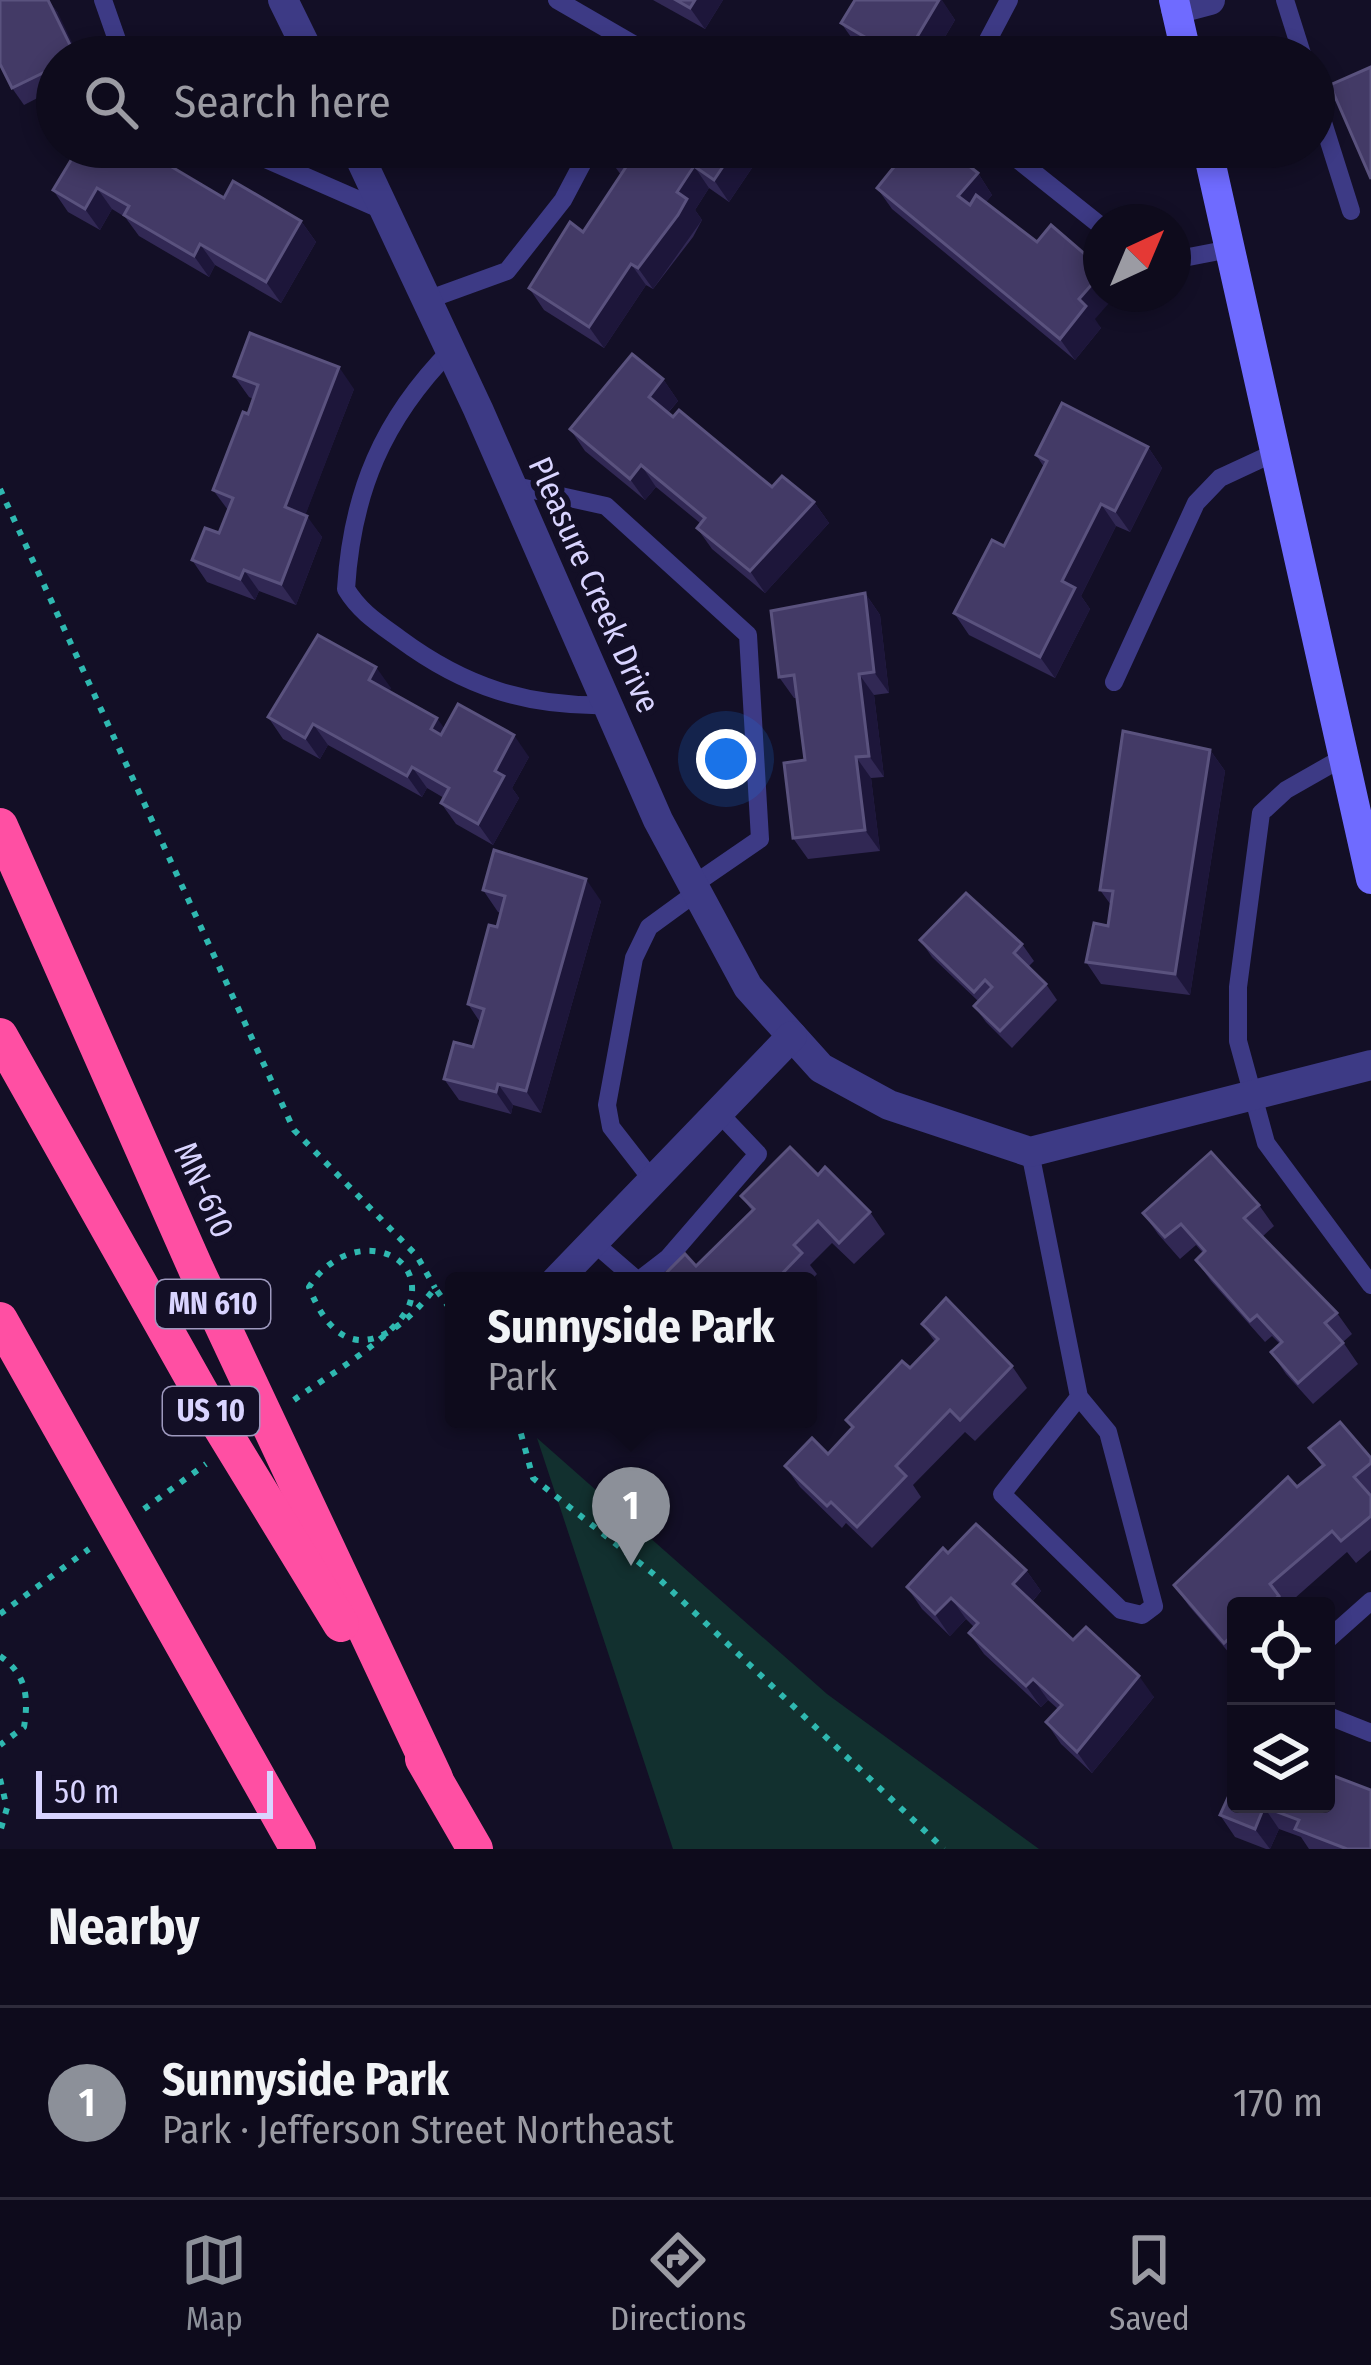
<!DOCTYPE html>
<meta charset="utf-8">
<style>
body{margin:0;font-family:"Fira Sans Condensed",sans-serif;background:#1c1929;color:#f1f3f6}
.controls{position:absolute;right:36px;bottom:36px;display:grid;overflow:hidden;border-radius:12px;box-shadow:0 6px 18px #0003}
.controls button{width:108px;height:108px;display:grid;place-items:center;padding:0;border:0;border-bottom:3px solid #2e2b3b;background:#0e0b1c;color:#f1f3f6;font:60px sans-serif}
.compass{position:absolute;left:1083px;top:204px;width:108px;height:108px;border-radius:50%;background:#0e0b1c;box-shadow:0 6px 18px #0003;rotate:44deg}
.scale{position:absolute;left:36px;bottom:30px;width:237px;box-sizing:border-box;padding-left:12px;border:6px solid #d9d4ff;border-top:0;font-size:33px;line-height:42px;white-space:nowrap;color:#d9d4ff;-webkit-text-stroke:9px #130f26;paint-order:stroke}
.you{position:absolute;left:726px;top:759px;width:42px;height:42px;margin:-30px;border:9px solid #fff;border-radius:50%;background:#1a73e8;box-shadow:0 0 0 18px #1a73e833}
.badge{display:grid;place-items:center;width:78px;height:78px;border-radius:50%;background:#8c9099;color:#fff;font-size:39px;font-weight:700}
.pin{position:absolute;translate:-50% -99px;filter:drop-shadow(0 3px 6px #0008)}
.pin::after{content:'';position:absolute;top:63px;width:42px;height:36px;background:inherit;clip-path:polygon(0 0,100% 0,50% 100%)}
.popup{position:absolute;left:445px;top:1272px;width:372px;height:156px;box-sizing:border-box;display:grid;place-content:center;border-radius:12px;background:#0e0b1c;filter:drop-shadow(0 3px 9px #0005);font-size:39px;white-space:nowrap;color:#9b9ba3}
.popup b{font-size:45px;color:#f1f3f6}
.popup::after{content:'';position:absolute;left:50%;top:100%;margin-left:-24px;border:24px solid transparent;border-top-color:#0e0b1c}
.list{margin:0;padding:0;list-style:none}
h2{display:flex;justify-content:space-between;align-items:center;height:156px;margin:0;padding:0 48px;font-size:51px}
h2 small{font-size:39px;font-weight:400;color:#9b9ba3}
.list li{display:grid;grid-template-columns:78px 1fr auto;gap:36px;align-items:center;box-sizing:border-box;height:192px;padding:0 48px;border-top:3px solid #2e2b3b}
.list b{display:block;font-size:45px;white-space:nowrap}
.list p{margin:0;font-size:39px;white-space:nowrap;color:#9b9ba3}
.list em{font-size:39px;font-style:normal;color:#9b9ba3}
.icon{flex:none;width:66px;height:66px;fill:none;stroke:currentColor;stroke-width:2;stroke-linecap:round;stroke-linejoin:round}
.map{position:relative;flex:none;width:1371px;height:1849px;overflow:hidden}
.search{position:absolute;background:#0e0b1c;box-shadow:0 6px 18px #0003;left:36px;right:36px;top:36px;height:132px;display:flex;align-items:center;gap:30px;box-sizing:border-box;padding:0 42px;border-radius:66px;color:#9b9ba3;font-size:45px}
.sheet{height:348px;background:#0e0b1c}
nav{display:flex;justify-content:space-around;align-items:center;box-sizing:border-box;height:168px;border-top:3px solid #2e2b3b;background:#0e0b1c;font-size:33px;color:#9b9ba3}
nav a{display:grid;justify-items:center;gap:6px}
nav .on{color:#8c9099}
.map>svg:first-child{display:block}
.green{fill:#12302f}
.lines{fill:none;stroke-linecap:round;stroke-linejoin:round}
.path{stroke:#2fb8b0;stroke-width:6;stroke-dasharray:6 9;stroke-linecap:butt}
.lane{stroke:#3d3a85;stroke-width:18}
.street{stroke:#3d3a85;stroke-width:30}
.secondary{stroke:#6f6bff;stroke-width:30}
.highway{stroke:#ff4fa3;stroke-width:36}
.wall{fill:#312854}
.shaded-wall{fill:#1d163a}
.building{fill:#433a66;stroke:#5a527e;stroke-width:3}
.labels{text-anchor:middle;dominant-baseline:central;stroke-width:12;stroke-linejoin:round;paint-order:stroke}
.shield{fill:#130f26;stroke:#9e99be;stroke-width:3}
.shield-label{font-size:30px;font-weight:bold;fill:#d9d4ff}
.street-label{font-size:33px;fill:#d9d4ff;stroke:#130f26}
</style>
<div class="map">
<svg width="1371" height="1849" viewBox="0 0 1371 1849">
<rect width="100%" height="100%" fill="#130f26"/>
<path class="green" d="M 537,1438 L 827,1694 L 1039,1849 L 673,1849 Z"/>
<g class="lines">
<g class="path">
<path d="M 0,489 L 294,1130 L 417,1256 L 435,1288"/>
<path d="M 294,1400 C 322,1379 400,1335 410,1303 C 426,1248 347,1227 309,1287 C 341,1370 391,1344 435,1288 L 454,1314"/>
<path d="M 517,1419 L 533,1478 L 656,1576 L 944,1849"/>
<path d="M 144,1509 L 206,1464"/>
<path d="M 0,1614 L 89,1549"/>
<path d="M 0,1656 C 26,1674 29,1696 24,1727 L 0,1745"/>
<path d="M 0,1779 L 7,1808 L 0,1832"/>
</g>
<g class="lane">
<path d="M 103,0 L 123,57"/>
<path d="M 557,0 L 640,48 L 641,57"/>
<path d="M 1285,0 L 1303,57"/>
<path d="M 979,57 L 1009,0"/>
<path d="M 1314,94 L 1351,211"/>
<path d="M 238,147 L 382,210"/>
<path d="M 1002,147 L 1101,226"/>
<path d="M 1173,260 L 1230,249"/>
<path d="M 427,300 L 507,271 L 563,200 L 591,147"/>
<path d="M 451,350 C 383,419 352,492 346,589 C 360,612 378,623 400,639 C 465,687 527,707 608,705"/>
<path d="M 511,485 L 606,506 L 748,635 L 760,839 L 693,885"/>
<path d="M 1114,682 L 1196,503 L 1220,478 L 1274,453"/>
<path d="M 1344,757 L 1286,790 L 1261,813 L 1238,987 L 1238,1041 L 1266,1143 L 1371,1285"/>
<path d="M 1030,1152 L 1079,1397 L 1002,1494 L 1121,1610 L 1142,1615 L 1154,1606 L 1108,1432 L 1079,1397"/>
<path d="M 653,1181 L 611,1127 L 607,1105 L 634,958 L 649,927 L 697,892"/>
<path d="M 593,1242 L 638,1281 L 668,1258 L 758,1154 L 719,1113"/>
<path d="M 1326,1641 L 1371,1601"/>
<path d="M 1326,1715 L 1371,1733"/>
</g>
<g class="street">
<path d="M 283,0 L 311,57"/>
<path d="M 1176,9 L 1210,0"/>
<path d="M 355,147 L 478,409 L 658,820 L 748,987 L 821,1068 L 889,1105 L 1030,1152 L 1371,1065"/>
<path d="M 556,1281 L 792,1036"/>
</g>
<g class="secondary">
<path d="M 1174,0 L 1187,57"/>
<path d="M 1207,147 L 1371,879"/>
</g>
<g class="highway">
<path d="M 0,826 L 196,1269 L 435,1778"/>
<path d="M 0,1036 L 214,1416 L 341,1624"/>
<path d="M 0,1320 L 298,1849"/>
<path d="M 423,1759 L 475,1849"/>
</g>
</g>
<g class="wall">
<path d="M 48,0 L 58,13 L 57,88 L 24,105 L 12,88 Z"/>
<path d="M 653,0 L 723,0 L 705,29 Z"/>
<path d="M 942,1 L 955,20 L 933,57 L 878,57 L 856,44 L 841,23 Z"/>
<path d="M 79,147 L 166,147 L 178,164 L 175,169 L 224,198 L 301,221 L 316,242 L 281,303 L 215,265 L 209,277 L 139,236 L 125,217 L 112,209 L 100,230 L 68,212 L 53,190 Z"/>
<path d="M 606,154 L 754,165 L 729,202 L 709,188 L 695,210 L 702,220 L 693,237 L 653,289 L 646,285 L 604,348 L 544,310 L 529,288 L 583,232 L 621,175 Z"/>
<path d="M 978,173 L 992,195 L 986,202 L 1101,328 L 1075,360 L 892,209 L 877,188 Z"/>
<path d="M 234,376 L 354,389 L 305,515 L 322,537 L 296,605 L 259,591 L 255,600 L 207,582 L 192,560 L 219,533 L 228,510 L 213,490 L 253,399 L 249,397 Z"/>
<path d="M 663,379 L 678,401 L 668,413 L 772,487 L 814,502 L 829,523 L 765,593 L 712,549 L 697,528 L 700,523 L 656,487 L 645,500 L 585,451 L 570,429 Z"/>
<path d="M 1148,447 L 1162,468 L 1130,532 L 1116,526 L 1081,596 L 1090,609 L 1055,678 L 969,635 L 954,613 L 1004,546 L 1044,467 L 1036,455 Z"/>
<path d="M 865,593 L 880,615 L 889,693 L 874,695 L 884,777 L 871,778 L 880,851 L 808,859 L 793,838 L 805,760 L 797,698 L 794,698 L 779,677 Z"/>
<path d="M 391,688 L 389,691 L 445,728 L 529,757 L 512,788 L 519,798 L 493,845 L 456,824 L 441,803 L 444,798 L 427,788 L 422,797 L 328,745 L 320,759 L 283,739 L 268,717 Z"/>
<path d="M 1210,750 L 1225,771 L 1190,995 L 1101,984 L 1086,962 L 1108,926 L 1111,905 L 1100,890 Z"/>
<path d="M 483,890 L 601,901 L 541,1113 L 513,1105 L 511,1114 L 459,1100 L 444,1079 L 473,1047 L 480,1022 L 468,1004 L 501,913 L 498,912 Z"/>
<path d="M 920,940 L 1022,944 L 1034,961 L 1028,967 L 1046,984 L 1057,1000 L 1012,1048 L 986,1022 L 974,1006 L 978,1001 L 932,957 Z"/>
<path d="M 818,1175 L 870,1212 L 885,1234 L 854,1264 L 832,1243 L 810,1265 L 817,1274 L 808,1284 L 808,1281 L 658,1281 L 696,1266 L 752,1211 L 741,1196 Z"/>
<path d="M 1259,1205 L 1274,1226 L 1262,1237 L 1337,1313 L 1352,1334 L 1343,1342 L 1358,1364 L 1313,1404 L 1286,1374 L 1271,1352 L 1280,1344 L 1272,1336 L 1265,1342 L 1211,1281 L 1196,1260 L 1203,1253 L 1196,1245 L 1180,1259 L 1158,1234 L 1143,1213 Z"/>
<path d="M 922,1324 L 1012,1366 L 1027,1388 L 975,1441 L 965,1432 L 913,1485 L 921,1497 L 872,1548 L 846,1523 L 842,1528 L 800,1487 L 785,1466 L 828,1454 L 852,1428 L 846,1420 L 910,1368 L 935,1342 Z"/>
<path d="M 1309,1448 L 1371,1458 L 1371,1550 L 1356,1563 L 1347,1552 L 1286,1606 L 1236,1606 L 1236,1661 L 1189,1606 L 1174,1585 L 1322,1466 Z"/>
<path d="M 948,1553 L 1026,1570 L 1041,1591 L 1032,1602 L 1073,1640 L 1154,1697 L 1092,1773 L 1061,1744 L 1046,1722 L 1058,1709 L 1048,1700 L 1041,1707 L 984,1654 L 969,1633 L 974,1627 L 966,1619 L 950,1636 L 922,1609 L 907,1587 Z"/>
<path d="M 1326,1762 L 1334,1774 L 1371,1849 L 1309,1849 L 1301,1837 L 1279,1829 L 1270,1849 L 1266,1849 L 1235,1837 L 1220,1815 Z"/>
</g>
<g class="shaded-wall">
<path d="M 48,0 L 58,13 L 79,57 L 76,57 Z"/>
<path d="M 695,0 L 723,0 L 705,29 L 690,8 Z"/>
<path d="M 930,0 L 942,0 L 955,20 L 933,57 L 905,57 Z"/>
<path d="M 161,147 L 166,147 L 178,164 L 170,179 L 155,157 Z"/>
<path d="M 736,147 L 741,147 L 754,165 L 729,202 L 714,180 Z"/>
<path d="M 694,166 L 709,188 L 695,210 L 702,220 L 653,289 L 638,268 L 677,192 Z"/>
<path d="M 978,173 L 992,195 L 973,218 L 958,196 Z"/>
<path d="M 97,188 L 112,209 L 100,230 L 85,209 Z"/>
<path d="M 301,221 L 316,242 L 281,303 L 266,282 Z"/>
<path d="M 200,244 L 215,265 L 209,277 L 194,256 Z"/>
<path d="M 631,264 L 646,285 L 604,348 L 589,327 Z"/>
<path d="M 1101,274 L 1101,294 L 1117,294 L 1095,319 L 1101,328 L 1075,360 L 1060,339 L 1079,299 Z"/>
<path d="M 339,367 L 354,389 L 300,529 L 285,507 Z"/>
<path d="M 663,379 L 678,401 L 663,418 L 649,397 Z"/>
<path d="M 1148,447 L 1162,468 L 1130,532 L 1115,511 Z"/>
<path d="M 641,465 L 656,487 L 645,500 L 630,479 Z"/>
<path d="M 814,502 L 829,523 L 765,593 L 750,571 Z"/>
<path d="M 1101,504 L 1116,526 L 1081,596 L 1090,609 L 1055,678 L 1040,657 L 1062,581 Z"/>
<path d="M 307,516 L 322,537 L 296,605 L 281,584 Z"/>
<path d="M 244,570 L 259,591 L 255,600 L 240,579 Z"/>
<path d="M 865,593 L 880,615 L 889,693 L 874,672 Z"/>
<path d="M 376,667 L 391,688 L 384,701 L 369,680 Z"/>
<path d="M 859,674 L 874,695 L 884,777 L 869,756 Z"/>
<path d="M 437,718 L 452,739 L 446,751 L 431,729 Z"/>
<path d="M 313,724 L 328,745 L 320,759 L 305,738 Z"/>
<path d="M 514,735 L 529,757 L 512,788 L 519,798 L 493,845 L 478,824 L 495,771 Z"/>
<path d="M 1210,750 L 1225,771 L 1190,995 L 1175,974 Z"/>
<path d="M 856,757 L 871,778 L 880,851 L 865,830 Z"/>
<path d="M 412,767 L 427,788 L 422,797 L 407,776 Z"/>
<path d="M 586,879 L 601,901 L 541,1113 L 526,1091 Z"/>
<path d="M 498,1084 L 513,1105 L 511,1114 L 496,1092 Z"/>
<path d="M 1026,1570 L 1041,1591 L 1028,1606 L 1013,1584 Z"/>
<path d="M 951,1598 L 966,1619 L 950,1636 L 935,1614 Z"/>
<path d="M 1139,1676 L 1154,1697 L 1092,1773 L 1077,1752 Z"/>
<path d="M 1033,1679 L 1048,1700 L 1041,1707 L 1026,1686 Z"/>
<path d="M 1264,1807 L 1279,1829 L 1270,1849 L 1255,1829 Z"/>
</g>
<g class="building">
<path d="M 0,0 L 48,0 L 76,57 L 57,57 L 57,66 L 12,88 L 0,64 Z"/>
<path d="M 676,0 L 695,0 L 690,8 Z"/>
<path d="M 855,0 L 939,0 L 905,57 L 899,57 L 841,23 Z"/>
<path d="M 1371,67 L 1371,179 L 1330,85 Z"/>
<path d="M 79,147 L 161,147 L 155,157 L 224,198 L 233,181 L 301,221 L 266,282 L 200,244 L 194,256 L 124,215 L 129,206 L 97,188 L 85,209 L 53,190 Z"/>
<path d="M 610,147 L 736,147 L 714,180 L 694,166 L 677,192 L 687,199 L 678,215 L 638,268 L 631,264 L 589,327 L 529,288 L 570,222 L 583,232 L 626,167 L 606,154 Z"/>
<path d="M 910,147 L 945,147 L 978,173 L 958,196 L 970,205 L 976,195 L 1037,242 L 1051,225 L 1101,268 L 1101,274 L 1079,299 L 1086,306 L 1060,339 L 877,188 Z"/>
<path d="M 250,333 L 339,367 L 285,507 L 307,516 L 281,584 L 244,570 L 240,579 L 192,560 L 205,528 L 219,533 L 233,498 L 213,490 L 243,412 L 248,414 L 258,385 L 234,376 Z"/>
<path d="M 632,354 L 663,379 L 649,397 L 673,417 L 679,410 L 772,487 L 782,476 L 814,502 L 750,571 L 697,528 L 705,518 L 641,465 L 630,479 L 570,429 Z"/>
<path d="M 1062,403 L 1148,447 L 1115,511 L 1101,504 L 1062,581 L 1075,588 L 1040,657 L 954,613 L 992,540 L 1004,546 L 1047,461 L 1036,455 Z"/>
<path d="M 865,593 L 874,672 L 859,674 L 869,756 L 856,757 L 865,830 L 793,838 L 784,763 L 805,760 L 794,675 L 779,677 L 771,611 Z"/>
<path d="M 318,635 L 376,667 L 369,680 L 437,718 L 431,729 L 441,735 L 458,704 L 514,735 L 495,771 L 504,776 L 478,824 L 441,803 L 449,788 L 412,767 L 407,776 L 313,724 L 305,738 L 268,717 Z"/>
<path d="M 1123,731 L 1210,750 L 1175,974 L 1086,962 L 1094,923 L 1108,926 L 1113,891 L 1100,890 Z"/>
<path d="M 494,850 L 586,879 L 526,1091 L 498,1084 L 496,1092 L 444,1079 L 454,1042 L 473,1047 L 484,1009 L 468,1004 L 489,925 L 497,927 L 505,896 L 483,890 Z"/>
<path d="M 966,893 L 1022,944 L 1014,953 L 1046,984 L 1000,1031 L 974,1006 L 992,987 L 985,980 L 974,992 L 920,940 Z"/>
<path d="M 790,1147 L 818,1175 L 825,1167 L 870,1212 L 839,1243 L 818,1221 L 794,1245 L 802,1253 L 775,1281 L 658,1281 L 685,1254 L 696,1266 L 754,1209 L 741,1196 Z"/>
<path d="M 1211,1152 L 1259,1205 L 1244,1218 L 1337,1313 L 1325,1323 L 1343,1343 L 1298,1383 L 1271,1352 L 1282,1342 L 1257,1315 L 1250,1321 L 1196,1260 L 1205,1251 L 1181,1224 L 1165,1237 L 1143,1213 Z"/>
<path d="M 946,1298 L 1012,1366 L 960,1420 L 950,1410 L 896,1466 L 906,1476 L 857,1527 L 831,1502 L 827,1506 L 785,1466 L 812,1438 L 828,1454 L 853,1427 L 846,1420 L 902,1361 L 910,1368 L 938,1339 L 922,1324 Z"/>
<path d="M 1340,1422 L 1371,1458 L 1371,1463 L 1354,1477 L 1371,1496 L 1371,1516 L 1341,1541 L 1332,1531 L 1270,1584 L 1279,1596 L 1267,1606 L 1236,1606 L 1236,1632 L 1224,1643 L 1174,1585 L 1288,1477 L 1297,1487 L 1324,1465 L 1309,1448 Z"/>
<path d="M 976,1524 L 1026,1570 L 1013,1584 L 1073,1640 L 1086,1627 L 1139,1676 L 1077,1752 L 1046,1722 L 1062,1705 L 1033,1679 L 1026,1686 L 969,1633 L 978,1623 L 951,1598 L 935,1614 L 907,1587 L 943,1548 L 948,1553 Z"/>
<path d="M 1326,1773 L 1371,1790 L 1371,1849 L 1347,1849 L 1295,1829 L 1299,1820 L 1264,1807 L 1255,1829 L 1220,1815 L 1236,1780 L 1236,1804 L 1326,1804 Z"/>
</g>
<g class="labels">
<g class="shield">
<rect x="156" y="1280" width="114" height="48" rx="9"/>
<rect x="163" y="1387" width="96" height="48" rx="9"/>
</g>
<g class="shield-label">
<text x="213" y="1304">MN 610</text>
<text x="211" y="1411">US 10</text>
</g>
<g class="street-label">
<text transform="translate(594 585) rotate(66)">Pleasure Creek Drive</text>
<text transform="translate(204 1190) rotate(66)">MN-610</text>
</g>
</g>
</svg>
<div class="controls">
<button><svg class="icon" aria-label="locate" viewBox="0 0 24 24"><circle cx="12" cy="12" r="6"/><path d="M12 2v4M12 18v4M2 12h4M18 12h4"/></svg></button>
<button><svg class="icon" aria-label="layers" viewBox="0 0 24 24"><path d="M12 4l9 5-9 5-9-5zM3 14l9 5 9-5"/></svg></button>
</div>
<svg class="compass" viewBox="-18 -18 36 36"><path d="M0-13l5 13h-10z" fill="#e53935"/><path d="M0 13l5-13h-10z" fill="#9b9ba3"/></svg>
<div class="scale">50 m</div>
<div class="you"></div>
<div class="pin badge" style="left:631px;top:1566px">1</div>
<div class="popup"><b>Sunnyside Park</b>Park</div>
<div class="search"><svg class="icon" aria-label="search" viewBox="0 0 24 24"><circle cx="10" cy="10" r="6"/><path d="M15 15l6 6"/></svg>Search here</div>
</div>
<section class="sheet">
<h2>Nearby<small></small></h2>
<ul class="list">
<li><span class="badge">1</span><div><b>Sunnyside Park</b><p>Park · Jefferson Street Northeast</p></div><em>170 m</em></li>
</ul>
</section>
<nav>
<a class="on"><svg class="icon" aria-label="map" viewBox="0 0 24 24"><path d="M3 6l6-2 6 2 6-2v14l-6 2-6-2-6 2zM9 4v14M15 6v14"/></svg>Map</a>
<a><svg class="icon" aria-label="directions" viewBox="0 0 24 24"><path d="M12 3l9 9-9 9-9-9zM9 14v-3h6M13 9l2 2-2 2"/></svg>Directions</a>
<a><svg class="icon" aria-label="saved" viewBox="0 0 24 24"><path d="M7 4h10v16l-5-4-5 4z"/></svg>Saved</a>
</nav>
